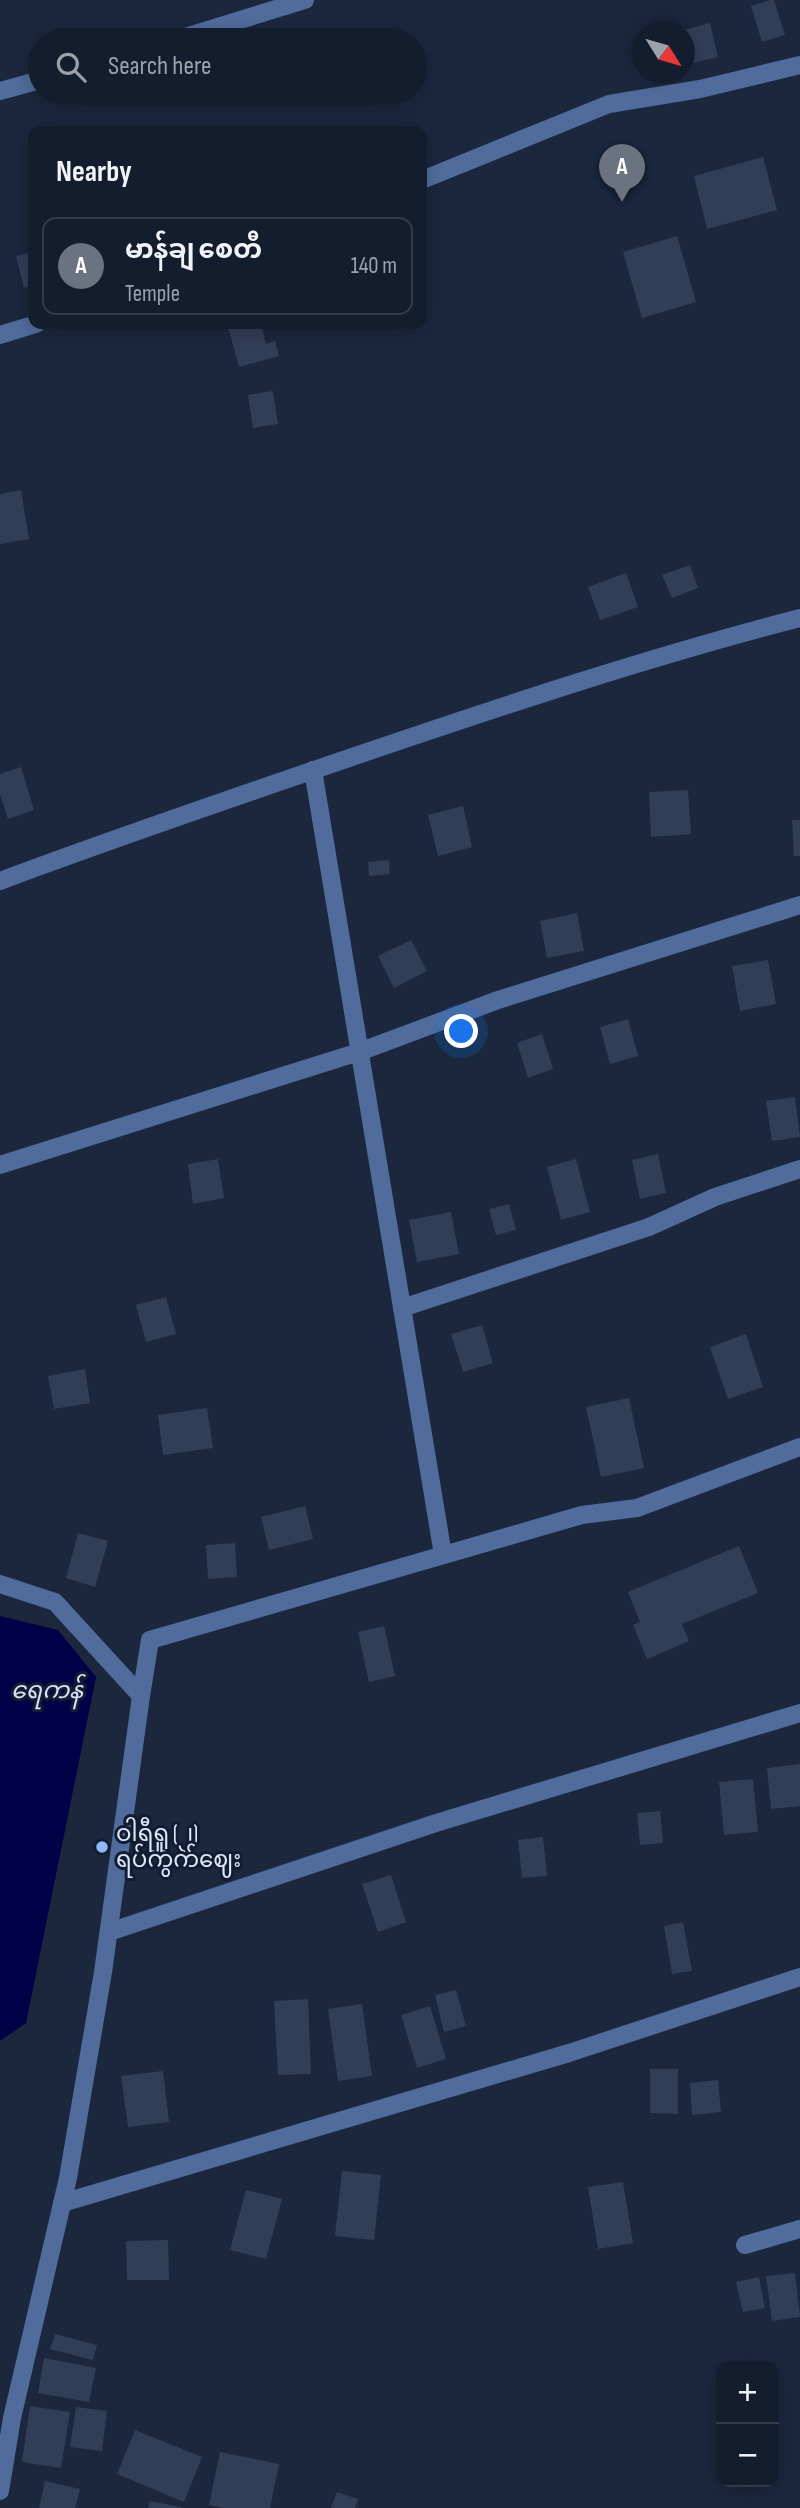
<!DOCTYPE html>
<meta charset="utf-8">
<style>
body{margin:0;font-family:"Sofia Sans Condensed","Noto Sans Myanmar",sans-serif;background:#212a3a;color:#f1f3f6}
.controls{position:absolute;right:21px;bottom:21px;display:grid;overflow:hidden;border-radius:14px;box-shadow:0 4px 18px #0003}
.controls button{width:63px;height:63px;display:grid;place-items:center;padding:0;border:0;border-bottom:2px solid #333b4a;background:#141d2e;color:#f1f3f6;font:35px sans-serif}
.compass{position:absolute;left:632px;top:21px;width:63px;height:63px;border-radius:50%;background:#141d2e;box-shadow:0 4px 18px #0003;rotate:127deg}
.you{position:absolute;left:462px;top:1032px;width:24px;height:24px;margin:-18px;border:5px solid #fff;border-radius:50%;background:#1a73e8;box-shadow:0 0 0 10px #1a73e833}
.badge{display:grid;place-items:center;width:46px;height:46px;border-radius:50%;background:#91b8fd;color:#fff;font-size:23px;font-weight:700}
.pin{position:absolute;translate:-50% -58px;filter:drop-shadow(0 2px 4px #0008)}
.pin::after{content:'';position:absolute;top:37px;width:24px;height:21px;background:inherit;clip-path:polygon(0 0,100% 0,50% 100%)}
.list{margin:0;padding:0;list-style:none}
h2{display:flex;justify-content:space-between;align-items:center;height:91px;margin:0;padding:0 28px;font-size:30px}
h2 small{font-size:23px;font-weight:400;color:#9da2aa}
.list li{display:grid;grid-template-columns:46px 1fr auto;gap:21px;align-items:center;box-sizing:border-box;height:98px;margin:0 14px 14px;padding:0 14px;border:2px solid #333b4a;border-radius:14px}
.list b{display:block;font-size:26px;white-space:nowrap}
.list p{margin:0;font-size:23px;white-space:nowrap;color:#9da2aa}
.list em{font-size:23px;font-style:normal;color:#9da2aa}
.icon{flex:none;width:38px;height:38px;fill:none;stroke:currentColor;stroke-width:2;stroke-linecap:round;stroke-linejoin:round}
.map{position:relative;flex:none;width:800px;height:2508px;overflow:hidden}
.search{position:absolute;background:#141d2e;box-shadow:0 4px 18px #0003;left:28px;top:28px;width:399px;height:77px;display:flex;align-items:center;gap:18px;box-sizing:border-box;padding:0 24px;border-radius:38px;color:#9da2aa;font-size:26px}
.panel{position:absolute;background:#141d2e;box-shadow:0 4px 18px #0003;left:28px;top:126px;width:399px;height:203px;border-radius:14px}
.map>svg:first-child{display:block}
.water{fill:#000146}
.building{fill:#313e57}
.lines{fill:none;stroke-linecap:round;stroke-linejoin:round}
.minor{stroke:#516c9c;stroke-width:18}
.poi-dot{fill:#91b8fd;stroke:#111d33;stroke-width:2.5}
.labels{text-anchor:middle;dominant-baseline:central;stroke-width:6;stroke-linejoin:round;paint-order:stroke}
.poi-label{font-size:23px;fill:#dfe8f8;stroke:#111d33;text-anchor:start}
.water-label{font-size:24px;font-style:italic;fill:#d5e0f5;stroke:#111d33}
</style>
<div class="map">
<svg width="800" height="2508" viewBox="0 0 800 2508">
<rect width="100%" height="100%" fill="#1a273d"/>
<path class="water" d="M 0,1616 L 58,1630 L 96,1677 L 26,2023 L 0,2041 Z"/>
<g class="building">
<path d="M 770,0 L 774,0 L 785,35 L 762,42 L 751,6 Z"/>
<path d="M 710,23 L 718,57 L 684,65 L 684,30 Z"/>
<path d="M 175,93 L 202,93 L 202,96 L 177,100 Z"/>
<path d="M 763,157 L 777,210 L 707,229 L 694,176 Z"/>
<path d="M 677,236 L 696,302 L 642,318 L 623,252 Z"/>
<path d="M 33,252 L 33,285 L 24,288 L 16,256 Z"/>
<path d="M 242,324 L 261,324 L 266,344 L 275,341 L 279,356 L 239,367 L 228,327 Z"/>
<path d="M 273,391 L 278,424 L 253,428 L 248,395 Z"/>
<path d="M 21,490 L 29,539 L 0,544 L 0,494 Z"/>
<path d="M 690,565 L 698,588 L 672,598 L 662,575 Z"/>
<path d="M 626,573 L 638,607 L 600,620 L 588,587 Z"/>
<path d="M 21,767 L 34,810 L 8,819 L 0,794 L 0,774 Z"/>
<path d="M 688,790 L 691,834 L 651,837 L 649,792 Z"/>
<path d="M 463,806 L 472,847 L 438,856 L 428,815 Z"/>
<path d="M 792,820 L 800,820 L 800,856 L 794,856 Z"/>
<path d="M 389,860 L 390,874 L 369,876 L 368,862 Z"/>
<path d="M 577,913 L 584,951 L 547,958 L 540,921 Z"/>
<path d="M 411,940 L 427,971 L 394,988 L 378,956 Z"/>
<path d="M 768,960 L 776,1004 L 740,1011 L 732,966 Z"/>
<path d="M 628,1019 L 638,1056 L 610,1064 L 600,1027 Z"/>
<path d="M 542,1034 L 553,1069 L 528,1078 L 517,1043 Z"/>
<path d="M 795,1097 L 800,1137 L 772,1141 L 766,1101 Z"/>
<path d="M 658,1154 L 666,1193 L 640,1199 L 632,1160 Z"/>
<path d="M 218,1159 L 224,1198 L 193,1204 L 188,1164 Z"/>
<path d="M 576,1159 L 590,1212 L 561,1220 L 547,1167 Z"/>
<path d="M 509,1204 L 516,1230 L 496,1235 L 489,1209 Z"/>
<path d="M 451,1212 L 459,1254 L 417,1262 L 409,1220 Z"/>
<path d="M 166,1297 L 176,1334 L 146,1342 L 136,1305 Z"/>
<path d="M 482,1325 L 493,1363 L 463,1372 L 451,1334 Z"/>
<path d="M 746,1334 L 763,1387 L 728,1399 L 710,1347 Z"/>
<path d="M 85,1369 L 90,1403 L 54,1409 L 48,1376 Z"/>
<path d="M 629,1398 L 644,1468 L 601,1477 L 586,1407 Z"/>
<path d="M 207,1408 L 213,1448 L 163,1455 L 158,1415 Z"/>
<path d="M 305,1506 L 313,1539 L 269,1550 L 261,1517 Z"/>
<path d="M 78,1533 L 108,1541 L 95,1587 L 66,1578 Z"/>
<path d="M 235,1543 L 237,1577 L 208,1579 L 206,1545 Z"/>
<path d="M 739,1546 L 758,1593 L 682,1624 L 689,1641 L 647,1659 L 633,1625 L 640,1622 L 628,1592 Z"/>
<path d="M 384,1626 L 395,1676 L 369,1682 L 358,1632 Z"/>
<path d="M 800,1764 L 800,1806 L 771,1809 L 767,1768 Z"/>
<path d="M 753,1779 L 758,1832 L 724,1835 L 719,1782 Z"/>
<path d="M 660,1811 L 663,1843 L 640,1845 L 637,1813 Z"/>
<path d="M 543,1837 L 547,1876 L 522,1878 L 518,1840 Z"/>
<path d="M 391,1875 L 406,1922 L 378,1932 L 362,1884 Z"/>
<path d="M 683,1922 L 692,1971 L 672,1974 L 664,1926 Z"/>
<path d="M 456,1990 L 466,2026 L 444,2032 L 435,1995 Z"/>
<path d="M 308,1999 L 311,2074 L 278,2075 L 274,2001 Z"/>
<path d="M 362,2004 L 372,2076 L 338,2081 L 328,2009 Z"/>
<path d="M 430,2006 L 446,2059 L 417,2068 L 401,2015 Z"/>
<path d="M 650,2069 L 678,2069 L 678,2114 L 650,2113 Z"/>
<path d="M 163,2071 L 169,2122 L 128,2127 L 121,2076 Z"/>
<path d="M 718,2080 L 721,2112 L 692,2115 L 690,2083 Z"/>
<path d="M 342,2171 L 381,2175 L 374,2240 L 335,2236 Z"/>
<path d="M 623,2182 L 633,2243 L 598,2249 L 588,2187 Z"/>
<path d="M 246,2190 L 282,2199 L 266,2259 L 230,2250 Z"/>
<path d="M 168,2240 L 169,2280 L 127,2280 L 126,2241 Z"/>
<path d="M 795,2273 L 800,2317 L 772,2321 L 766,2276 Z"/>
<path d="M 759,2277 L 765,2308 L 743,2312 L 736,2282 Z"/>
<path d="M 55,2334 L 97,2345 L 93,2360 L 50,2349 Z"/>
<path d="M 44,2358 L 96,2368 L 89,2402 L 38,2393 Z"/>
<path d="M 30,2406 L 70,2412 L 61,2468 L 22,2462 Z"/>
<path d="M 76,2407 L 107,2411 L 102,2451 L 70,2447 Z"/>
<path d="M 135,2430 L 202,2457 L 184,2502 L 117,2474 Z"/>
<path d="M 220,2452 L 279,2464 L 270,2508 L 223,2508 L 209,2505 Z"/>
<path d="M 45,2481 L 80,2489 L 75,2508 L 39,2508 Z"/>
<path d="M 337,2492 L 358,2499 L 355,2508 L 331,2508 Z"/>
<path d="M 150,2501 L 181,2507 L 181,2508 L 148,2508 Z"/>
</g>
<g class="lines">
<g class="minor">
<path d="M 175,40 L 305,0"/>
<path d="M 0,91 L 40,80"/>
<path d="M 422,180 L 609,104 L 700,89 L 800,65"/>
<path d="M 0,335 L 36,324"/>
<path d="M 313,770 L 443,1555"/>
<path d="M 0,881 C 117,837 236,797 355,756 C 502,706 649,657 800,618"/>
<path d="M 0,1165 L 359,1052 L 498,1000 L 800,905"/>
<path d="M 402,1308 L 649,1227 L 715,1197 L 800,1169"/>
<path d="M 0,1584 L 55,1602 L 141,1696 L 103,1972 L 68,2178 L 12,2418 L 0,2491"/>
<path d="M 141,1696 L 150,1640 L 582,1515 L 637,1508 L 800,1447"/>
<path d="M 109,1932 L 436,1823 L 800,1713"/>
<path d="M 62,2203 L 569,2053 L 800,1977"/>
<path d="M 745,2245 L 800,2229"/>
</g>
</g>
<circle class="poi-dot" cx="102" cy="1847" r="7"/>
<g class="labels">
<g class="poi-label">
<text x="116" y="1834">ဝါရီရူ (၂)<tspan x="116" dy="26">ရပ်ကွက်ဈေး</tspan></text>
</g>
<g class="water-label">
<text x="47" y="1690">ရေကန်</text>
</g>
</g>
</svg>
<div class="controls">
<button>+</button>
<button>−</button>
</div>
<svg class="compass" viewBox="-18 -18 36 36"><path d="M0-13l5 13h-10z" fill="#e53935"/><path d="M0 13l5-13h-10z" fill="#9da2aa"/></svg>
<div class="you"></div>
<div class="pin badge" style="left:622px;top:202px;background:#6b7280">A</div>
<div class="search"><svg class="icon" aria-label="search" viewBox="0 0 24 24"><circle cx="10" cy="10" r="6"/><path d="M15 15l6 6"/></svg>Search here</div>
<section class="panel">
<h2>Nearby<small></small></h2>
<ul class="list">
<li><span class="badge" style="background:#6b7280">A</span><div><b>မာန်ချ စေတီ</b><p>Temple</p></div><em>140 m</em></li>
</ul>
</section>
</div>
